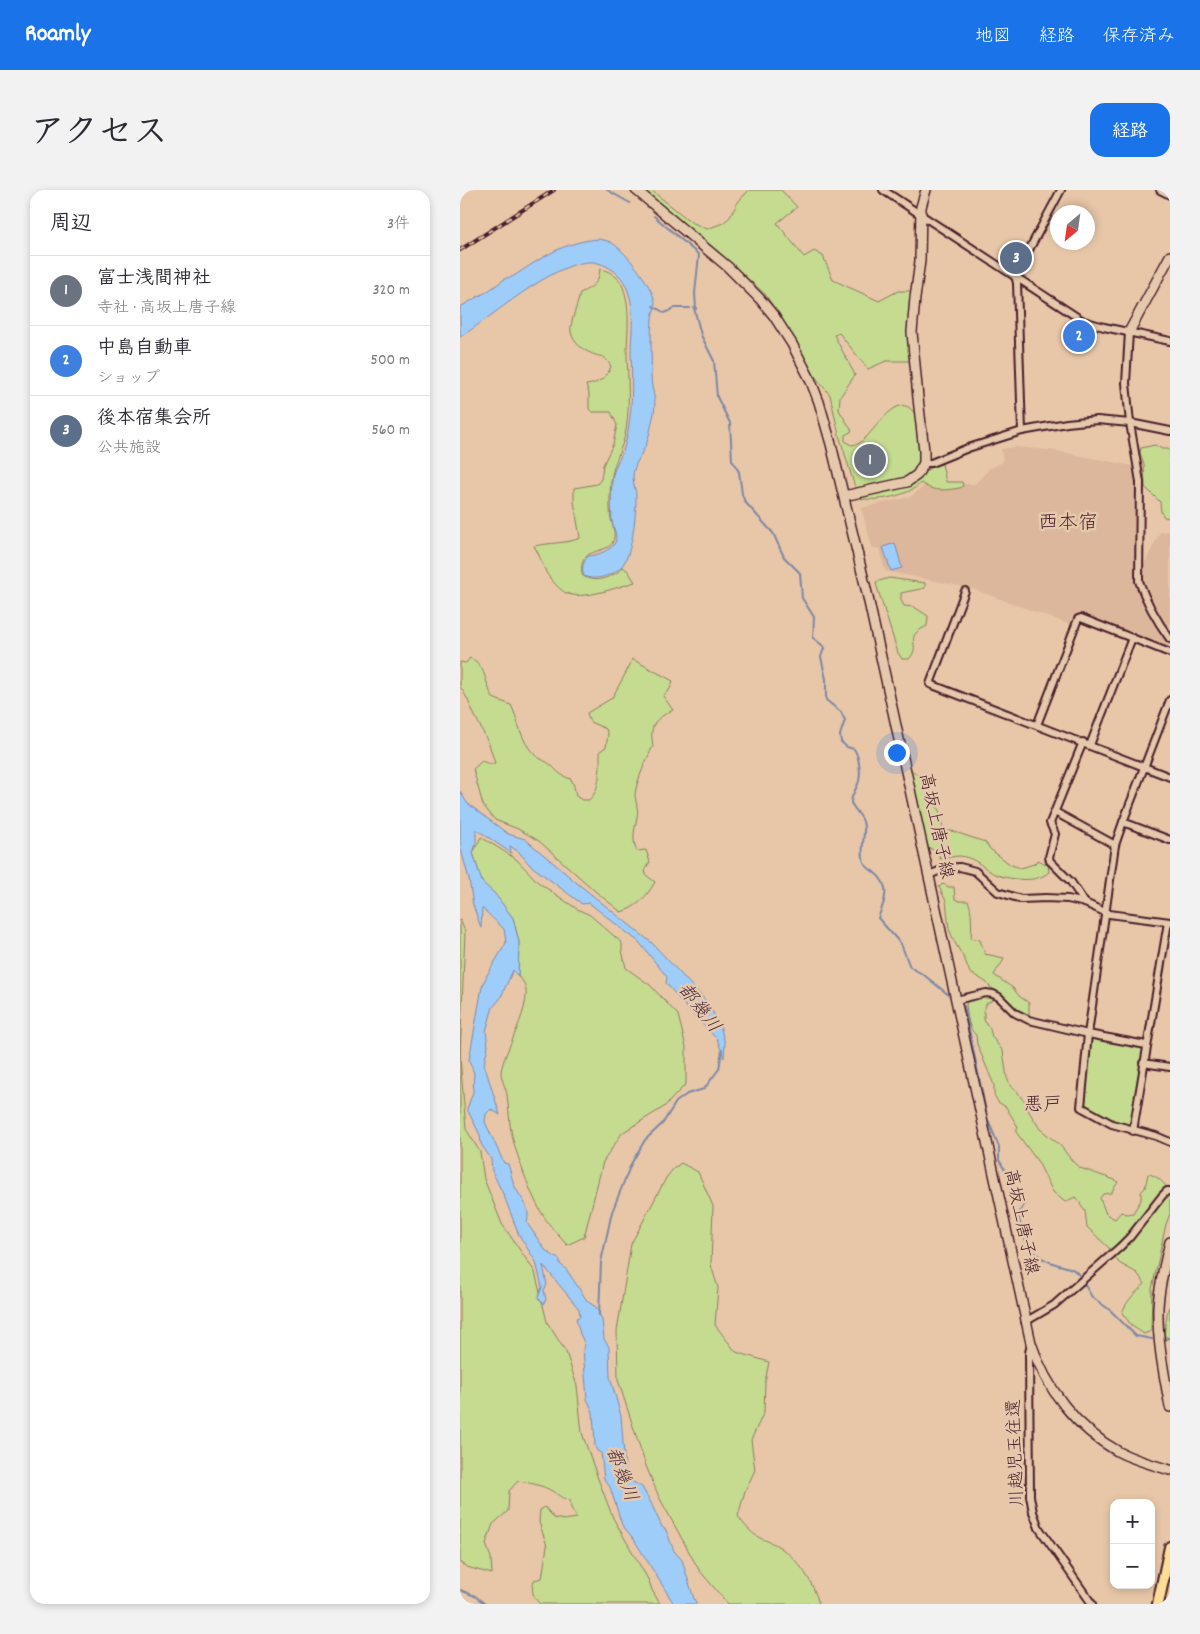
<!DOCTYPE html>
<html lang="ja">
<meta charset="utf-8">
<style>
body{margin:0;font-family:Dekko,"Klee One",sans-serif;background:#f2f2f3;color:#2b2b33}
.controls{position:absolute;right:15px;bottom:15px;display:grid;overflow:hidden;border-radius:10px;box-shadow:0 2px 8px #0003}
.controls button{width:45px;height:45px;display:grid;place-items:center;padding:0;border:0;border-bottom:1px solid #e1e1e2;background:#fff;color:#2b2b33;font:25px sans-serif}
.compass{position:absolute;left:590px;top:15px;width:45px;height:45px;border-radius:50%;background:#fff;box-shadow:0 2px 8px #0003;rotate:209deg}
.you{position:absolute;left:436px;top:562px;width:18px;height:18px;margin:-12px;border:4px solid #fff;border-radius:50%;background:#1a73e8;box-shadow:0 0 0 8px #1a73e833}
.badge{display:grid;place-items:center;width:32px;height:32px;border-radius:50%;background:#1a73e8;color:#fff;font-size:16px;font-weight:700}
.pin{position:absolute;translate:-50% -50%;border:2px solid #fff;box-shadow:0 1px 5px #0006}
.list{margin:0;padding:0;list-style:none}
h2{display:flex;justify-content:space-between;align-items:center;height:65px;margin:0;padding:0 20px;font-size:21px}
h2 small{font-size:16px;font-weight:400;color:#7c7c81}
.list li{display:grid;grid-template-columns:32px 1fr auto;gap:15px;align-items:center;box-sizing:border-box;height:70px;padding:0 20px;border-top:1px solid #e1e1e2}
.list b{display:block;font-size:19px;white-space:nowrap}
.list p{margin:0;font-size:16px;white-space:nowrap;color:#7c7c81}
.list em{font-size:16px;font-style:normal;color:#7c7c81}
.map{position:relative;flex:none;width:710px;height:1414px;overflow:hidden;border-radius:15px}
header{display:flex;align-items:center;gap:30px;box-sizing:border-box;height:70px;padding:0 25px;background:#1a73e8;color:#fff}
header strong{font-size:24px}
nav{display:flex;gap:28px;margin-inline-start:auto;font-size:18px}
.intro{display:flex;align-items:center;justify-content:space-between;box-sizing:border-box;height:120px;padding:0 30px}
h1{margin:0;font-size:35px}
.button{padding:12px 22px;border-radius:15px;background:#1a73e8;color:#fff;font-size:18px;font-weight:700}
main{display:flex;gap:30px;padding:0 30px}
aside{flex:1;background:#fff;border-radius:15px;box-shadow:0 2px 8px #0003}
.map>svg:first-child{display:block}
.built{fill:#dcb79b}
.green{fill:#c4db90;stroke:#877d5e}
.water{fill:#9fcdfa;stroke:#7d87a7}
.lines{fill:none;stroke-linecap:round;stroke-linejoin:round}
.stream{stroke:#7d87a7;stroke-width:2}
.street-casing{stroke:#4a1f2b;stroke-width:10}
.secondary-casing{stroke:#4a1f2b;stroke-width:12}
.primary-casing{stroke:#4a1f2b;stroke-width:14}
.street{stroke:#e6c9ad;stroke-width:6}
.secondary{stroke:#e6c9ad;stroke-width:9}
.primary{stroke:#fedd96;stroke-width:10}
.rail-casing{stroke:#4a1f2b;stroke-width:4}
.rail{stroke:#e6c9ad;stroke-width:2;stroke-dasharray:5.5;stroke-linecap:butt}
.labels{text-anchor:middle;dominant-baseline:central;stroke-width:5;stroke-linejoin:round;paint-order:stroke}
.street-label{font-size:18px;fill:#4a1f2b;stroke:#e6c9ad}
.water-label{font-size:19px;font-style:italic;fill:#523040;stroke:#e6c9ad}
.neighbourhood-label{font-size:19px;fill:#4a1f2b;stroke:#e6c9ad}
.quarter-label{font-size:20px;fill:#4a1f2b;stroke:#e6c9ad}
</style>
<header>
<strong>Roamly</strong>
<nav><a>地図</a><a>経路</a><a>保存済み</a></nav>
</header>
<div class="intro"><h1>アクセス</h1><a class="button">経路</a></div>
<main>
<aside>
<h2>周辺<small>3件</small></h2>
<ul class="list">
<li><span class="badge" style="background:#6b7280">1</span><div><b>富士浅間神社</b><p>寺社 · 高坂上唐子線</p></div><em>320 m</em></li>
<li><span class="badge" style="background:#3f7fe0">2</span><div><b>中島自動車</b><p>ショップ</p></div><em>500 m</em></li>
<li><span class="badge" style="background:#5c6f8a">3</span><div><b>後本宿集会所</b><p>公共施設</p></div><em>560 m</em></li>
</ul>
</aside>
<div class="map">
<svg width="710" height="1414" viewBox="0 0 710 1414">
<rect width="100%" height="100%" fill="#e8c7a8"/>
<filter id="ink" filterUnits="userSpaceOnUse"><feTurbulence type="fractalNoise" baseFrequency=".02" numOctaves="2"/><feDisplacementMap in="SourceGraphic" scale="10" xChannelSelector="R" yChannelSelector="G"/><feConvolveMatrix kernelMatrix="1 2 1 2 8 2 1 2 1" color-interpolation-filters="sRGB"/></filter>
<g filter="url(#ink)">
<g class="built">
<path d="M 557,257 L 597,261 L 673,276 L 676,287 L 677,299 L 675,386 L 684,411 L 710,458 L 624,423 L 619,425 L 611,435 L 510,398 L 425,381 L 419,359 L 412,357 L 401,318 L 450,307 L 469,293 L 515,294 L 530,278 L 543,272 L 541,259 Z"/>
<path d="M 710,341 L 710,444 L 697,421 L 684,393 L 683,377 L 700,342 Z"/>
</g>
<g class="green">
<path d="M 182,0 L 191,0 L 231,32 L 247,39 L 263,33 L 270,27 L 278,12 L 289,0 L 321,0 L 337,17 L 317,33 L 344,67 L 354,61 L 363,66 L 373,90 L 419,111 L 438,101 L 451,101 L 450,171 L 426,171 L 408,179 L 379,143 L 374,145 L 395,185 L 380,207 L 379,220 L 392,241 L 385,245 L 385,251 L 391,255 C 391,255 397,254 398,254 C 414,245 440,192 457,228 L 462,284 L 473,276 L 482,274 L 486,292 L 502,292 L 503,296 L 500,298 C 484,300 475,303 461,293 C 448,306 420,311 402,309 L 394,294 L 379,245 L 370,205 L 354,185 L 324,133 L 305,104 L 279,81 Z"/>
<path d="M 140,79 C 148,80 157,86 161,93 C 172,115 167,142 167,164 C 168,190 170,215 166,240 C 163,258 153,273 151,291 C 150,303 149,317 151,329 C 152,334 155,342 154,347 C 153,368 117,352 122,385 C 134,395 154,387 163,377 L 168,381 L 175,392 C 158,397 122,411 106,403 C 100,400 91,390 87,384 C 82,375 80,365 74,356 C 87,353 110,353 120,348 L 114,312 L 114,298 L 137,294 L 141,289 L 143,275 L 153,254 L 157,235 L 151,222 L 132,222 L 129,219 L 129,204 L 126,195 C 138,194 148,187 151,176 L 144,167 C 131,165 114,157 111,142 C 109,134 119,112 120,103 C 133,97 139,93 140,79 Z"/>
<path d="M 695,255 L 702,259 L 708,259 L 710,262 L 710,328 L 704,327 L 701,322 L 700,312 L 685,297 L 684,274 L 680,263 L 681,258 Z"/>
<path d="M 429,388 L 465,393 L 465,398 L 441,403 L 441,410 L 444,416 L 454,417 L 468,426 L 467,436 C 464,438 458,440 456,443 C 449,451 460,457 449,469 L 442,469 L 438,463 L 417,397 L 416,392 Z"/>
<path d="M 10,468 C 26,474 25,494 33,508 L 51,515 C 59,531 60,551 75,565 C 79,569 87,571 92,576 C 98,582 101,586 111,589 L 114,596 L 116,606 L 122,610 L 129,610 C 141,600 140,576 140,561 L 146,557 L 148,545 L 146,539 L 130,532 L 127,523 L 152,508 L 169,477 L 172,469 L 213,491 L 210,499 L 203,506 L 213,520 C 195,529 189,534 193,556 C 187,569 177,589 175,604 C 175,611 179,618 177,627 C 175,640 171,648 177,661 L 186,660 L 190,672 L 185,679 L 186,685 L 195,692 C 187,706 177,718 161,722 L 135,701 L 79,651 L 58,639 L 35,630 L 23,615 L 13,579 L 22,571 L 29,574 L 35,573 L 29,554 L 13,522 L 7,508 L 0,496 L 0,472 L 6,473 Z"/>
<path d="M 451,580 C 459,583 475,609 478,618 C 481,625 481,631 483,638 L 487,641 L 492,641 L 525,652 L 530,659 L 551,675 L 561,678 L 574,674 L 578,670 L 588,675 L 589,682 C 577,693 553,690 537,685 C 524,680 518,668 500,666 C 494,666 486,668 480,669 L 478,663 L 468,657 L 450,586 Z"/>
<path d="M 21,647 L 56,669 L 79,693 L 117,719 L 130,725 L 162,753 L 162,760 L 166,778 L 190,795 L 218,825 L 226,857 L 226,894 L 204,917 L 162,943 L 143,972 L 124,1047 L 107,1055 C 100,1047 93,1040 87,1031 C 73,1013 58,969 52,946 C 49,933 49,918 47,905 C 46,898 41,889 41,882 C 43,860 83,801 58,787 L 59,752 L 53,728 L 38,709 L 22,692 L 13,663 Z"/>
<path d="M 483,694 L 489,697 L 494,697 L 495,709 L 499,711 L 508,711 C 512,718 512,739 511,748 L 520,750 L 525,764 L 544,768 C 542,775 537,778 534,785 L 553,798 L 559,806 L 569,813 L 569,825 L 567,827 L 557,822 L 542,804 L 530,797 L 527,793 L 518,787 L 510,783 L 505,770 L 494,751 L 489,739 L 486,711 L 479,697 Z"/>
<path d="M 0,730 L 5,741 L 0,867 L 6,939 L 20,962 L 24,989 L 42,1034 L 75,1082 L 87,1132 L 106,1162 L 117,1196 L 122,1243 L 137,1286 L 153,1328 L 189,1391 L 192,1400 L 200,1414 L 80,1414 C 72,1406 71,1400 74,1390 L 82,1388 L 87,1356 L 79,1332 L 80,1320 L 85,1317 L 94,1328 L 104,1330 L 117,1328 L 111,1318 L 110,1310 C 102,1309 99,1305 92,1301 C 82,1295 70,1293 58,1291 L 49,1301 L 48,1321 L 33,1334 L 26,1354 L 31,1368 L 32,1384 L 7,1377 L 0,1373 Z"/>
<path d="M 522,806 L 531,807 L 533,810 L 526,814 L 524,819 L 524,830 L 530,839 L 532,847 L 543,861 L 547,888 L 551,897 L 557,901 L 562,909 L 570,915 L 568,920 L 580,939 L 600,955 L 613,972 L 620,978 L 655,990 L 658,992 L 651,1003 L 643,1004 L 640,1008 L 646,1024 L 655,1029 L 661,1022 L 667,1024 L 673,1023 L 681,1010 L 681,1002 L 685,998 L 688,984 C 697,985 705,994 710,1001 L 710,1024 L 706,1034 L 692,1099 L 691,1141 L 684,1144 L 672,1136 L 662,1123 C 666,1111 676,1102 685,1094 L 677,1083 L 659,1073 L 650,1059 L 627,1037 L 625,1021 L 621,1016 L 619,1010 L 615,1007 L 605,1012 L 593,1002 L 578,972 L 556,942 L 558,937 L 546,917 L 538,912 L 534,905 L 534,895 L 517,854 L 516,845 C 508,839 507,824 506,814 L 508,811 Z"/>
<path d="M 631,848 L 682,856 L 683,859 L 671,936 L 645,928 L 626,916 L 625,912 Z"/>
<path d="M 221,973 L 238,982 L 253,1016 L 251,1075 L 258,1098 L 255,1135 L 276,1162 L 309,1172 L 305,1192 L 304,1222 L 291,1250 L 295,1280 L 285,1301 L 278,1326 C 284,1335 291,1343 300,1348 C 307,1351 314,1353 321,1358 C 340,1371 353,1392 359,1414 L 268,1414 L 239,1380 L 199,1307 L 186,1276 L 158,1190 L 157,1141 L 171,1054 L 206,988 L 213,979 Z"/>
<path d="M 709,1117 L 710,1117 L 710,1149 L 704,1145 L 707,1124 Z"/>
</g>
<g class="water">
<path d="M 139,49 C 142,50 146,50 150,52 C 163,57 197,101 195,115 C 195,119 192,124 192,129 C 190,148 192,167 191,186 C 191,201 197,207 194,223 C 192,232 190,243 187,252 C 183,264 173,274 173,287 C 173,294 176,300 176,306 C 176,323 173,359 164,373 C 158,384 136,392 124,386 C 121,378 123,373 128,366 C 137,365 150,361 155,353 C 158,345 153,338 152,331 C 151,321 151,295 153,285 C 155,274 163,265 165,254 C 173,225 172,193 171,163 C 171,141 176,117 166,96 C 161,84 149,76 138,73 C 103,63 30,129 0,147 L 0,117 L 28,101 L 46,88 L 52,87 C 82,68 102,52 139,49 Z"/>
<path d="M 435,353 L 442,378 L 431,381 L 423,357 Z"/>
<path d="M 0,601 L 7,613 L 48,644 L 65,649 L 117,693 L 192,753 L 247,812 L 260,835 L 265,854 L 264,868 L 257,849 L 226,817 L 206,793 L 207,787 L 179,752 L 129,713 L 122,714 L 70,675 L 59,662 L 50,656 L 51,663 L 16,639 L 16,654 L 13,663 L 22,692 L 35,704 L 53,728 L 59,752 L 58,787 L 53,780 L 40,809 L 33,817 L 26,841 L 28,856 L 24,874 L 40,925 L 31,919 L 26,924 L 25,932 L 44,973 L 48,974 C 51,982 52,992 56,999 C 63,1011 71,1018 67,1033 L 86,1061 L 100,1070 L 100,1074 L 106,1079 L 128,1112 L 136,1117 L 142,1130 L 144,1149 L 149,1157 L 150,1187 L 161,1226 L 165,1278 L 168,1289 L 182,1297 L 191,1313 L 202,1337 L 206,1340 L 214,1361 L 222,1370 L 234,1409 L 237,1414 L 214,1414 L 173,1348 L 162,1335 L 150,1297 L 144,1289 L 141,1263 L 137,1261 L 135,1256 L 133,1222 L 127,1209 L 123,1159 L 125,1154 L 120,1144 L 116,1128 L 120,1127 L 119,1119 L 83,1075 L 87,1095 L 84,1100 L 86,1109 L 84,1114 L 78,1108 L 82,1097 L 76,1072 L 59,1045 L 44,1006 L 32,981 L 31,969 L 21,954 L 20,945 L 7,919 L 13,902 L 14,883 L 9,870 L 22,797 L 27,785 L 46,753 L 44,739 L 22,718 L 21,738 L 13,715 L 9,689 L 0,656 Z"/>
</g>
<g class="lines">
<g class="stream">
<path d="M 147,0 L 170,13"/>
<path d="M 194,26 L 239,65 L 235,103 L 236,119"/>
<path d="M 193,116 L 205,123 L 214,118 L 230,118"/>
<path d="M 234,118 L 241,145 L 254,171 L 257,207 L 270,233 L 272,270 L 279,282 L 282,304 L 285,312 L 313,343 L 324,367 L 340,383 L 342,408 L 354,427 L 353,448 L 362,455 L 364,458 L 361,467 L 366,489 L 366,510 L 381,522 L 385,530 L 380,545 L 381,552 L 387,557 L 394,559 C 399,566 401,582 399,591 C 397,599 391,604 391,613 C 394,618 399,624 402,629 C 408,640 399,659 404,672 C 406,677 410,679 414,682 C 432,696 425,711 418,728 L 441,754 L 450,777 L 464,785 L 490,806"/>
<path d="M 504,816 L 528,930 L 539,957 L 539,970 L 550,989 L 553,1001 C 565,1009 569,1012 558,1023 C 562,1050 571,1068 599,1075 C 609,1078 615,1078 621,1088"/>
<path d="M 623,1092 L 632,1107 L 650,1120 L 676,1146 L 692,1149"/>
<path d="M 139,1125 L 141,1072 L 152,1022 L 171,974 L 185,950 L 203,933 L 216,912 L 227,904 L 244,899 L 259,879 L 262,860"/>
<path d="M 703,1149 L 710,1148"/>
<path d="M 0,1400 L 15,1406 L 25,1414"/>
</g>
<defs>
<g id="street">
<path d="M 423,0 L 623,131 L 644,137 L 710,151"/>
<path d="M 700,0 L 710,5"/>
<path d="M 669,142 L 666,193 L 670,233 L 680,292 L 679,391 C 686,412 697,431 710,449"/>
<path d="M 562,241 L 557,93 L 555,86 L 601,0"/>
<path d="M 464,273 L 471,273 L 508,258 L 562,241 L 607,233 L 637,230 L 670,233 L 710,241"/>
<path d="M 505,401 L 470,494 L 710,587"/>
<path d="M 710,510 L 663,632 L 655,655 L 628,844 L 621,917 L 652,934 L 696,946 L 710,952"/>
<path d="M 577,535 L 618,429 L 621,428 L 710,463"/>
<path d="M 623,552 L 590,633 L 595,644 L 589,667 L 590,671 L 611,692 L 625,713"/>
<path d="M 630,555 L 672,448"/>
<path d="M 595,622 L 655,655"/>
<path d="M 663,632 L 710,650"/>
<path d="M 469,685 L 486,678 L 500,677 L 515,681 L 538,702 L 561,709 L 586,708 L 608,709 L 625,713 L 649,724 L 710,732"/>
<path d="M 496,810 L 526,803 L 533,804 L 539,807 L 555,823 L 569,830 L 628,844 L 686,855"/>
<path d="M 683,873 L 710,877"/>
<path d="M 673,941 L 708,732"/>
<path d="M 565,1132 L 594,1115 L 660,1057 L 670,1047 L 702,1006 L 707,1001 L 710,1001"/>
<path d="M 571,1153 L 569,1163 L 570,1306 L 573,1322 L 579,1338 L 632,1414"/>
</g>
<g id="secondary">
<path d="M 176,0 L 268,77 L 300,109 L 314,126 L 332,154 L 350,189 L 359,212 L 371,254 L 407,403 L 571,1153 C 586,1199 616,1238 659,1262 C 675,1270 693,1275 710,1280"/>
<path d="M 669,142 L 710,66"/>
<path d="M 384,306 L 447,292 L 457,285 L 464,273 L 464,261 L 458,208 L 452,142 L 455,108 L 460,71 L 461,17 L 466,0"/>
<path d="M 710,1052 C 705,1073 699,1095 698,1117 C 697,1151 704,1184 710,1217"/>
</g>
<path id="primary" d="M 698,1414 L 710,1357"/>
</defs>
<use href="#street" class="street-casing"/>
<use href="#secondary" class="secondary-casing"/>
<use href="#primary" class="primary-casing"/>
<use href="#street" class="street"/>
<use href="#secondary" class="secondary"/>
<use href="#primary" class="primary"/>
<defs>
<path id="rail" d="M 0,60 L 94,0"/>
</defs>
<use href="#rail" class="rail-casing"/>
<use href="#rail" class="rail"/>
</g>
</g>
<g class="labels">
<g class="street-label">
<text transform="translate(475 636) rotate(78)">高坂上唐子線</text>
<text transform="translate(560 1032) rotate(78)">高坂上唐子線</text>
<text transform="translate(557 1263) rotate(-92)">川越児玉往還</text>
</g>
<g class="water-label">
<text transform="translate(238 819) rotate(52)">都幾川</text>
<text transform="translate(160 1285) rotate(69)">都幾川</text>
</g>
<g class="neighbourhood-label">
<text x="583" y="916">悪戸</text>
</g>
<g class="quarter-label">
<text x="608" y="334">西本宿</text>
</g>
</g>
</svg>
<div class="controls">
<button>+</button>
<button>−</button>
</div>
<svg class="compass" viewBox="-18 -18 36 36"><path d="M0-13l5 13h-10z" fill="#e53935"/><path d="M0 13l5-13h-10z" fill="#7c7c81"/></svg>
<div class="you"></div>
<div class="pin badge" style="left:410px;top:270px;background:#6b7280">1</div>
<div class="pin badge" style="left:619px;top:146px;background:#3f7fe0">2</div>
<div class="pin badge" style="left:556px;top:68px;background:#5c6f8a">3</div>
</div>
</main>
